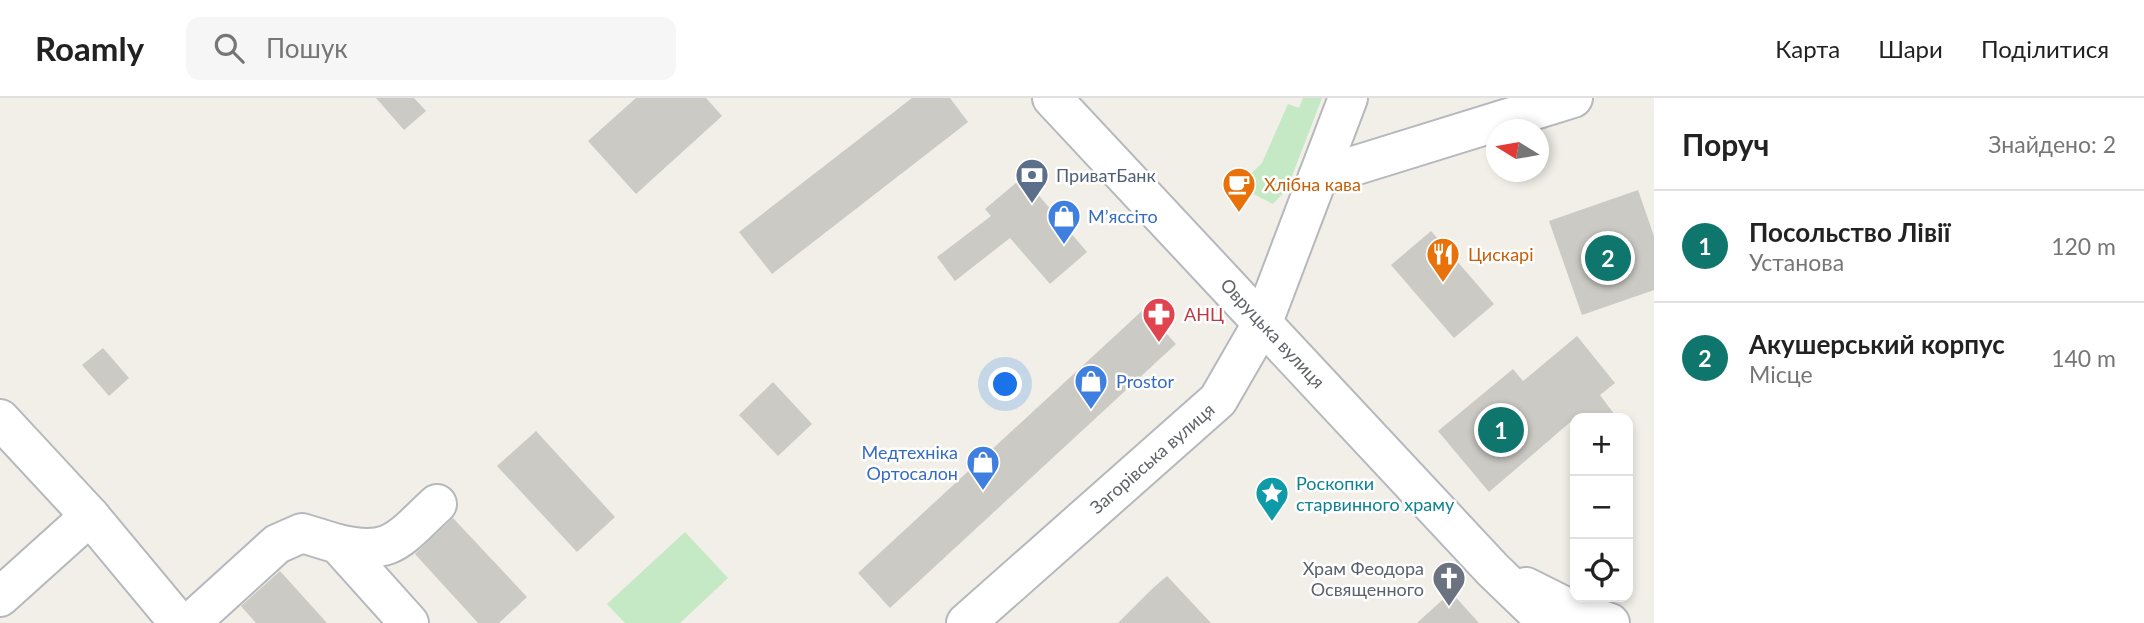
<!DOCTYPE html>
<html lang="uk">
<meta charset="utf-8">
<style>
body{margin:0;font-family:Lato,sans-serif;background:#f6f6f6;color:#222}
.controls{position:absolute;right:21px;bottom:21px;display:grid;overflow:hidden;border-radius:14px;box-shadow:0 4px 10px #0003}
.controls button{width:63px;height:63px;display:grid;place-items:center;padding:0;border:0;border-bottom:2px solid #e0e0e0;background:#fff;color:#222;font:35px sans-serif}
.compass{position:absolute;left:1486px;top:21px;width:63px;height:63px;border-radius:50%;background:#fff;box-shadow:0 4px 10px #0003;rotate:281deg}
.you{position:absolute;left:1006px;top:287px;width:24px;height:24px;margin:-18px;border:5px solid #fff;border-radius:50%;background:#1a73e8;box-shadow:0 0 0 10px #1a73e833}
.badge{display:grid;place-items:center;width:46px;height:46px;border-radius:50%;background:#0f766e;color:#fff;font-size:23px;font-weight:700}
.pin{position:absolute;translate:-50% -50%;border:4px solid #fff;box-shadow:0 2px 7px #0006}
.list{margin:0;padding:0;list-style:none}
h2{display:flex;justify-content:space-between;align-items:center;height:91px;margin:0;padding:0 28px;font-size:30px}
h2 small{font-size:23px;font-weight:400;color:#767676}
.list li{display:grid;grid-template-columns:46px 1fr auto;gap:21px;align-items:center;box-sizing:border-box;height:112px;padding:0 28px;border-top:2px solid #e0e0e0}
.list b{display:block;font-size:26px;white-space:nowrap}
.list p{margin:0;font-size:23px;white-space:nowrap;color:#767676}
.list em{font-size:23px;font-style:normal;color:#767676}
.icon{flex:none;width:38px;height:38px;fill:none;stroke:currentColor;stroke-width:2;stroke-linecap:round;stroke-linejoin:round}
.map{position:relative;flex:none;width:1654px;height:525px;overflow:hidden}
header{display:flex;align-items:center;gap:42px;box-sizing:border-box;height:98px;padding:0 35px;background:#fff;border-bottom:2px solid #e0e0e0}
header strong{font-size:33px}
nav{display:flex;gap:38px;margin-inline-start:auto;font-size:24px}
.search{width:490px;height:63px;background:#f6f6f6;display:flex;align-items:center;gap:18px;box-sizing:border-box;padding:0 24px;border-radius:14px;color:#767676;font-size:26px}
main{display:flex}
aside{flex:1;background:#fff}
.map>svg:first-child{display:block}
.green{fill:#c5e8c5}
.building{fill:#cccac5}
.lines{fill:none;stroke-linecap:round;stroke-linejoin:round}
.minor-casing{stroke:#b5b8bc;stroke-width:42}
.minor{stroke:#fff;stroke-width:38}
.labels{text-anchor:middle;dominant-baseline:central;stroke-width:5;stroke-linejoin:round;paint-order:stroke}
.service-label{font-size:18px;fill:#4e5e75;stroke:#fff;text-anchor:start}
.food-label{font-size:18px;fill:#c56008;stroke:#fff;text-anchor:start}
.shop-label{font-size:18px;fill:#366cbe;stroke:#fff;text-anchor:start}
.health-label{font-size:18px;fill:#be3a42;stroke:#fff;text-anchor:start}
.street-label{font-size:18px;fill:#5f6368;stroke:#fff}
.culture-label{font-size:18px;fill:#0d838f;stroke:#fff;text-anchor:start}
.worship-label{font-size:18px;fill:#5b616d;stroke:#fff;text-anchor:end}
</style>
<header>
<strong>Roamly</strong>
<div class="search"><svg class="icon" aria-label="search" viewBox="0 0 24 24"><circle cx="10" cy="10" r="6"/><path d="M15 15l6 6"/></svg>Пошук</div>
<nav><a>Карта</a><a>Шари</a><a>Поділитися</a></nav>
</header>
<main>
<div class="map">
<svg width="1654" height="525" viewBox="0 0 1654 525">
<rect width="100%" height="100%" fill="#f1efe8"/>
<g class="green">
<path d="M 1303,0 L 1322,0 L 1287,91 L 1273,106 L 1238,88 L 1262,65 L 1288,6 L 1299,10 Z"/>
<path d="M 685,434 L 728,480 L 680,525 L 625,525 L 607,506 Z"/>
</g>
<g class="building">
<path d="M 376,0 L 414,0 L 426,13 L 404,32 Z"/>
<path d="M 636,0 L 706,0 L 722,18 L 636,96 L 588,43 Z"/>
<path d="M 912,0 L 950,0 L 968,24 L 772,176 L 739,134 Z"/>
<path d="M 1023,79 L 1087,154 L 1050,186 L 1010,140 L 955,183 L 937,159 L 991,118 L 985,111 Z"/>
<path d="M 1638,92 L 1654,138 L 1654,192 L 1582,217 L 1549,123 Z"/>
<path d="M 1431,133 L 1494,206 L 1454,240 L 1391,167 Z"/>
<path d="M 1144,211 L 1176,246 L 890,510 L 858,475 Z"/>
<path d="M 1577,238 L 1615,285 L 1600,297 L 1617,320 L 1575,320 L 1489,394 L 1438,333 L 1513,271 L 1523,283 Z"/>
<path d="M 103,250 L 129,280 L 109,298 L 82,267 Z"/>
<path d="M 773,284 L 812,326 L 778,358 L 739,317 Z"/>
<path d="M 536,333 L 615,419 L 577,454 L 497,368 Z"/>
<path d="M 453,420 L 527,499 L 499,525 L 478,525 L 415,456 Z"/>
<path d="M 280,473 L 327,525 L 256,525 L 241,508 Z"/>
<path d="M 1167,478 L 1211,525 L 1118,525 L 1153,490 Z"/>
<path d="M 1451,494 L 1479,525 L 1417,525 Z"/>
</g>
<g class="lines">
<defs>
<g id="minor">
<path d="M 1052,0 L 1493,472 L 1548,525"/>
<path d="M 1318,79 L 1573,0"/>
<path d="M 0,321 L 90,418 L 179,525"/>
<path d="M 338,446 C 392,459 400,440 437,406"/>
<path d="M 1526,489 L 1568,510 L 1610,525"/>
<path d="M 0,499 L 90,418"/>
<path d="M 190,525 L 277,446 L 302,435 L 338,446 L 409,525"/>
<path d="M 966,525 L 1218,302 L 1263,224 L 1348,0"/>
</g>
</defs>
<use href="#minor" class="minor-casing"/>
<use href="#minor" class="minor"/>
</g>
<defs>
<symbol id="bank-pin" viewBox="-11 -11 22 30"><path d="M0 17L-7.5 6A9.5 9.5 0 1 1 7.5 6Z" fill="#5c6f8a" stroke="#fff"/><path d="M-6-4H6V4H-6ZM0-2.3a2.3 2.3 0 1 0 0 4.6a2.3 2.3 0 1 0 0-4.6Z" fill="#fff"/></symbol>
<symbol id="cafe-pin" viewBox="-11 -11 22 30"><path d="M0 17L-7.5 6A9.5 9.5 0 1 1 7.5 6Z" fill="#e8710a" stroke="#fff"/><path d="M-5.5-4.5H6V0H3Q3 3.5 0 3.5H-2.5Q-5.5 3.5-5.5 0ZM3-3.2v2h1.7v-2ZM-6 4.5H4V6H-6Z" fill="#fff"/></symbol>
<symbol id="shop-pin" viewBox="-11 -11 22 30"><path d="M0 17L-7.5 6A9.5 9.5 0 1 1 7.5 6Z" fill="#3f7fe0" stroke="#fff"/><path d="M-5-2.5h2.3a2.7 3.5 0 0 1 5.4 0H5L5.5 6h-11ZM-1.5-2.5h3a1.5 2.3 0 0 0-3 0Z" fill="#fff"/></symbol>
<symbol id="restaurant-pin" viewBox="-11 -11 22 30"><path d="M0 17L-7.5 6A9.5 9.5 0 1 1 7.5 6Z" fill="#e8710a" stroke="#fff"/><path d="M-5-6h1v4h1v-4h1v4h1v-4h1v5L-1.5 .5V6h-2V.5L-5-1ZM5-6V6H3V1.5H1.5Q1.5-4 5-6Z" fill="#fff"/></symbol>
<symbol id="pharmacy-pin" viewBox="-11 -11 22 30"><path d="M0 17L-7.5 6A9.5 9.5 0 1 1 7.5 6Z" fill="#e0444e" stroke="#fff"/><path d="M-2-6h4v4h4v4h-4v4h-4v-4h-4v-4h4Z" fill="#fff"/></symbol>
<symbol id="sight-pin" viewBox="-11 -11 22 30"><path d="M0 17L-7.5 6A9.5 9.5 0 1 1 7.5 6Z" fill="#0f9aa8" stroke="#fff"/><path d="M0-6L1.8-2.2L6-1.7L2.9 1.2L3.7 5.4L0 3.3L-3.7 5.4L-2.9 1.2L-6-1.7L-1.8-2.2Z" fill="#fff"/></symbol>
<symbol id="church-pin" viewBox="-11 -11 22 30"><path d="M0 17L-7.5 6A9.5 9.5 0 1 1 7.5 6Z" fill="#6b7280" stroke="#fff"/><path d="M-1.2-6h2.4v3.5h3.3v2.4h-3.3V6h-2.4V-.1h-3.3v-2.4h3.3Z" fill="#fff"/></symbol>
</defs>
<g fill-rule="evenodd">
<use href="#bank-pin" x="1013" y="58" width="38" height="52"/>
<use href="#cafe-pin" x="1220" y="67" width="38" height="52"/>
<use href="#shop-pin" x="1045" y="99" width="38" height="52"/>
<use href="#restaurant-pin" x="1424" y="137" width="38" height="52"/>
<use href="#pharmacy-pin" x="1140" y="197" width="38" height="52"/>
<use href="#shop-pin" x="1072" y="264" width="38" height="52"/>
<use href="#shop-pin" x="964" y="345" width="38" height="52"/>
<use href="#sight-pin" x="1253" y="376" width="38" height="52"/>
<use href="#church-pin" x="1430" y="461" width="38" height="52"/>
</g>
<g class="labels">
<g class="service-label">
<text x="1056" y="77">ПриватБанк</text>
</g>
<g class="food-label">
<text x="1264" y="86">Хлібна кава</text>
<text x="1468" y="156">Цискарі</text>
</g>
<g class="shop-label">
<text x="1088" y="118">Мʼяссіто</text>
<text x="1116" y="283">Prostor</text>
<text x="958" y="354" text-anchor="end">Медтехніка<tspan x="958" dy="21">Ортосалон</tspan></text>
</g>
<g class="health-label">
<text x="1184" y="216">АНЦ</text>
</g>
<g class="street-label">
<text transform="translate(1273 235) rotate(47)">Овруцька вулиця</text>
<text transform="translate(1152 360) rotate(-41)">Загорівська вулиця</text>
</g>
<g class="culture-label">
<text x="1296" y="385">Роскопки<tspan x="1296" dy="21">старвинного храму</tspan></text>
</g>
<g class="worship-label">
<text x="1424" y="470">Храм Феодора<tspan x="1424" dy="21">Освященного</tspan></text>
</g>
</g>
</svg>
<div class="controls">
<button>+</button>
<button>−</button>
<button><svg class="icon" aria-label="locate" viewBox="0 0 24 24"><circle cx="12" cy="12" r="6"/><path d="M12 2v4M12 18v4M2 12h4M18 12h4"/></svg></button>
</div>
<svg class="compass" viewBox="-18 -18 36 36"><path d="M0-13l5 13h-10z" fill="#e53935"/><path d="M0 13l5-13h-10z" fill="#767676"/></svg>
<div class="you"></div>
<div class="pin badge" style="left:1501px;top:332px">1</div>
<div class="pin badge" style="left:1608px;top:160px">2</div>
</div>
<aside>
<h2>Поруч<small>Знайдено: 2</small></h2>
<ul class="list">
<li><span class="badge">1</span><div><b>Посольство Лівії</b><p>Установа</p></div><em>120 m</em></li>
<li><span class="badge">2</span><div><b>Акушерський корпус</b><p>Місце</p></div><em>140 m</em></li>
</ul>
</aside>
</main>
